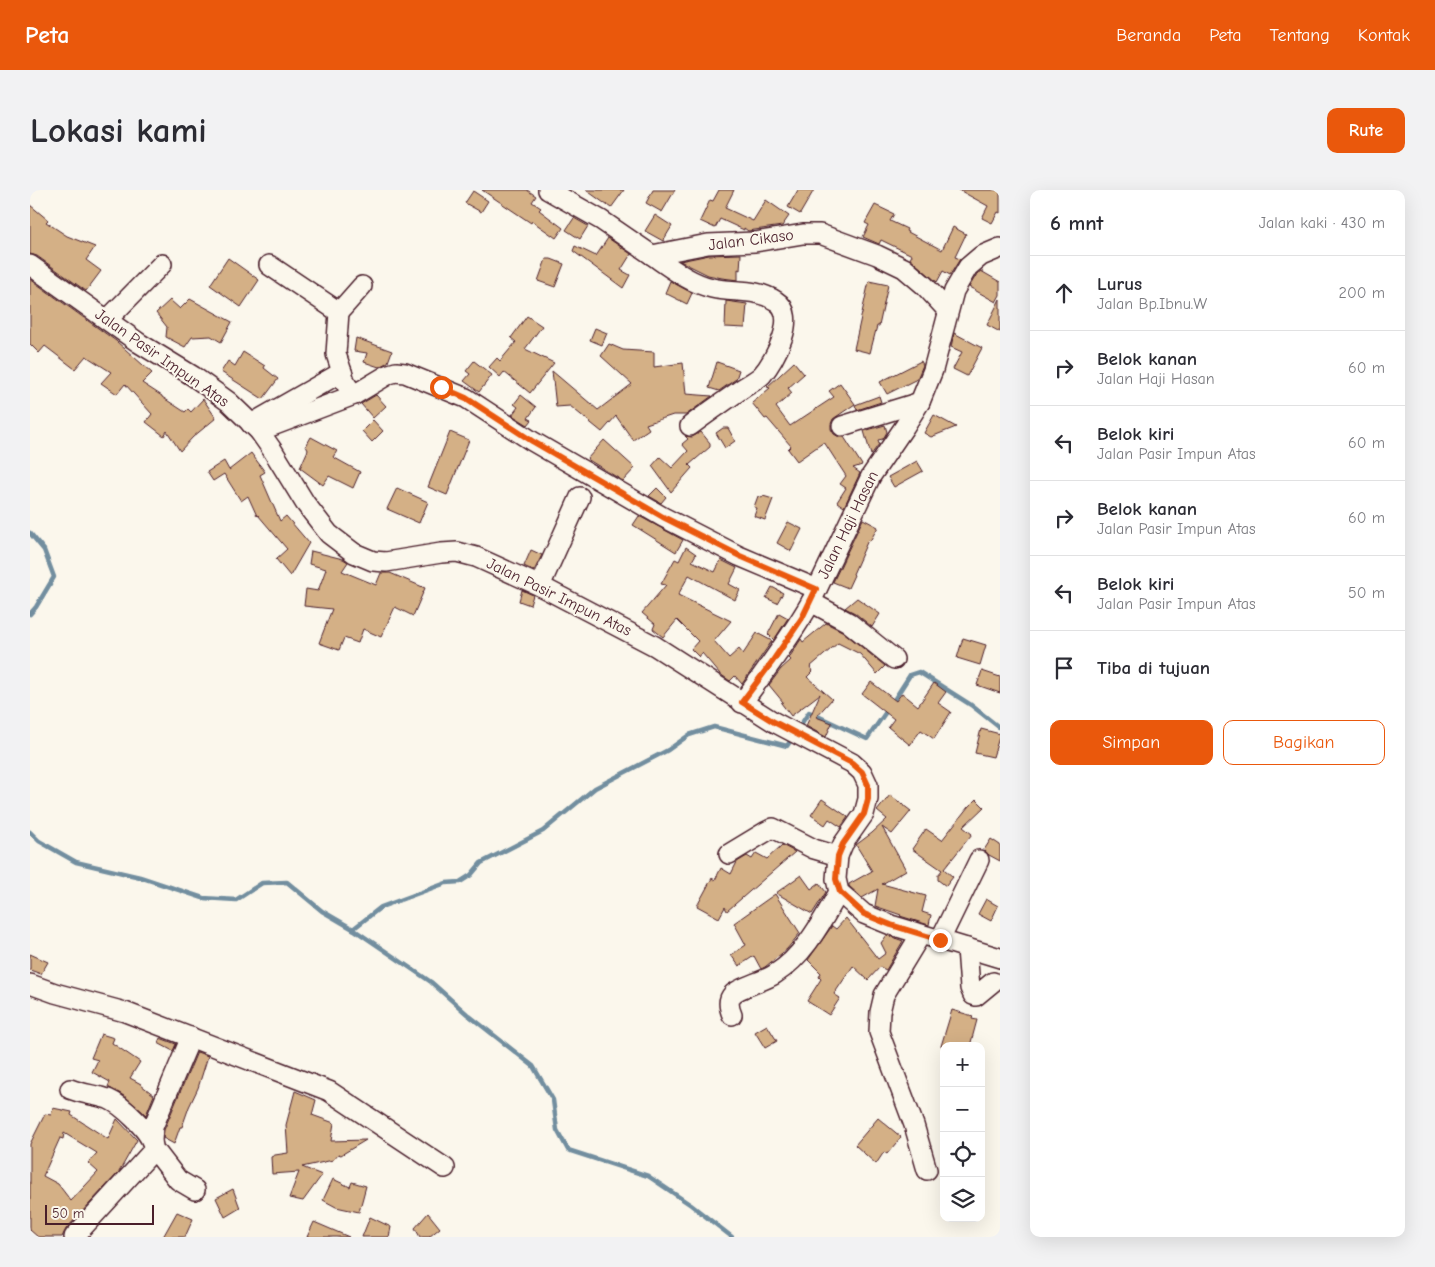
<!DOCTYPE html>
<html lang="id">
<meta charset="utf-8">
<style>
body{margin:0;font-family:"Comic Neue",sans-serif;background:#f2f2f3;color:#2b2b33}
.controls{position:absolute;right:15px;bottom:15px;display:grid;overflow:hidden;border-radius:10px;box-shadow:0 5px 20px #0002}
.controls button{width:45px;height:45px;display:grid;place-items:center;padding:0;border:0;border-bottom:1px solid #e1e1e2;background:#fff;color:#2b2b33;font:25px sans-serif}
.scale{position:absolute;left:15px;bottom:12px;width:109px;box-sizing:border-box;padding-left:5px;border:2px solid #4a1f2b;border-top:0;font-size:14px;line-height:18px;white-space:nowrap;color:#4a1f2b;-webkit-text-stroke:4px #fbf7ec;paint-order:stroke}
.stop{position:absolute;width:15px;height:15px;margin:-11px;border:4px solid #ea580c;border-radius:50%;background:#fff}
.stop.end{background:#ea580c;border-color:#fff;box-shadow:0 1px 5px #0008}
.list{margin:0;padding:0;list-style:none}
h2{display:flex;justify-content:space-between;align-items:center;height:65px;margin:0;padding:0 20px;font-size:21px}
h2 small{font-size:16px;font-weight:400;color:#7c7c81}
.list li{display:grid;grid-template-columns:32px 1fr auto;gap:15px;align-items:center;box-sizing:border-box;height:75px;padding:0 20px;border-top:1px solid #e1e1e2}
.list b{display:block;font-size:19px;white-space:nowrap}
.list p{margin:0;font-size:16px;white-space:nowrap;color:#7c7c81}
.list em{font-size:16px;font-style:normal;color:#7c7c81}
.actions{display:flex;gap:10px;padding:15px 20px}
.actions a{flex:1;padding:11px 0;border:1px solid #ea580c;border-radius:10px;text-align:center;font-size:18px;color:#ea580c}
.actions .main{background:#ea580c;color:#fff}
.icon{flex:none;width:28px;height:28px;fill:none;stroke:currentColor;stroke-width:2;stroke-linecap:round;stroke-linejoin:round}
.map{position:relative;flex:none;width:970px;height:1047px;overflow:hidden;border-radius:10px}
header{display:flex;align-items:center;gap:30px;box-sizing:border-box;height:70px;padding:0 25px;background:#ea580c;color:#fff}
header strong{font-size:24px}
nav{display:flex;gap:28px;margin-inline-start:auto;font-size:18px}
.intro{display:flex;align-items:center;justify-content:space-between;box-sizing:border-box;height:120px;padding:0 30px}
h1{margin:0;font-size:35px}
.button{padding:12px 22px;border-radius:10px;background:#ea580c;color:#fff;font-size:18px;font-weight:700}
main{display:flex;gap:30px;padding:0 30px}
aside{flex:1;background:#fff;border-radius:10px;box-shadow:0 5px 20px #0002}
.map>svg:first-child{display:block}
.lines{fill:none;stroke-linecap:round;stroke-linejoin:round}
.stream{stroke:#728e9f;stroke-width:4.5}
.building{fill:#d4b086;stroke:#4a1f2b;fill-rule:evenodd}
.minor-casing{stroke:#4a1f2b;stroke-width:22}
.minor{stroke:#fbf7ec;stroke-width:19}
.route{stroke:#ea580c;stroke-width:6}
.labels{text-anchor:middle;dominant-baseline:central;stroke-width:4;stroke-linejoin:round;paint-order:stroke}
.street-label{font-size:16px;fill:#4a1f2b;stroke:#fbf7ec}
</style>
<header>
<strong>Peta</strong>
<nav><a>Beranda</a><a>Peta</a><a>Tentang</a><a>Kontak</a></nav>
</header>
<div class="intro"><h1>Lokasi kami</h1><a class="button">Rute</a></div>
<main>
<div class="map">
<svg width="970" height="1047" viewBox="0 0 970 1047">
<rect width="100%" height="100%" fill="#fbf7ec"/>
<filter id="ink" filterUnits="userSpaceOnUse"><feTurbulence type="fractalNoise" baseFrequency=".02" numOctaves="2"/><feDisplacementMap in="SourceGraphic" scale="10" xChannelSelector="R" yChannelSelector="G"/><feConvolveMatrix kernelMatrix="1 2 1 2 8 2 1 2 1" color-interpolation-filters="sRGB"/></filter>
<g filter="url(#ink)">
<g class="lines">
<g class="stream">
<path d="M 0,343 L 14,360 L 24,387 L 6,417 L 0,424"/>
<path d="M 862,513 L 880,485 L 889,482 L 941,515 L 970,538"/>
<path d="M 768,539 L 779,522 L 837,549 L 858,519"/>
<path d="M 0,642 L 9,651 L 46,672 L 110,687 L 173,708 L 206,710 L 232,693 L 257,692 L 292,721 L 323,739 L 401,792 L 437,824 L 503,876 L 523,910 L 527,940 L 538,960 L 618,986 L 661,1015 L 702,1047"/>
<path d="M 323,739 L 351,717 L 416,693 L 430,692 L 441,685 L 451,673 L 513,641 L 565,598 L 638,560 L 659,545 L 684,537 L 757,556 L 763,547"/>
</g>
</g>
<g class="building">
<path d="M 452,0 L 497,0 L 506,6 L 502,12 L 511,18 L 509,20 L 533,38 L 526,48 L 502,31 L 501,33 Z"/>
<path d="M 556,0 L 594,0 L 581,18 Z"/>
<path d="M 623,0 L 645,0 L 632,22 L 616,13 Z"/>
<path d="M 689,0 L 704,0 L 695,18 L 723,31 L 736,10 L 759,26 L 752,36 L 718,41 L 714,38 L 714,40 L 690,29 L 685,38 L 670,31 L 680,10 L 683,11 Z"/>
<path d="M 768,0 L 784,0 L 770,24 L 758,17 Z"/>
<path d="M 929,0 L 970,0 L 970,23 L 968,22 L 962,33 L 952,28 L 958,16 Z"/>
<path d="M 443,1 L 458,11 L 451,22 L 435,13 Z"/>
<path d="M 0,15 L 18,30 L 16,32 L 37,46 L 65,57 L 56,70 L 71,81 L 56,101 L 7,66 L 0,64 Z"/>
<path d="M 845,15 L 864,24 L 860,31 L 877,39 L 876,41 L 912,60 L 923,37 L 936,44 L 925,67 L 930,69 L 920,85 L 913,81 L 907,92 L 880,69 L 882,65 L 851,50 L 849,54 L 833,47 L 839,35 L 835,33 Z"/>
<path d="M 625,25 L 642,36 L 633,51 L 615,41 Z"/>
<path d="M 544,28 L 558,36 L 550,49 L 536,40 Z"/>
<path d="M 578,48 L 601,64 L 591,80 L 600,85 L 593,98 L 543,61 L 545,56 L 566,66 Z"/>
<path d="M 711,64 L 710,80 L 708,79 L 708,90 L 692,88 L 678,85 L 650,71 L 679,65 Z"/>
<path d="M 198,68 L 229,90 L 211,117 L 180,95 Z"/>
<path d="M 516,69 L 521,69 L 534,74 L 525,97 L 508,91 Z"/>
<path d="M 951,81 L 970,92 L 970,105 L 966,112 L 939,97 L 947,84 Z"/>
<path d="M 0,89 L 86,151 L 122,183 L 112,193 L 132,206 L 132,207 L 155,222 L 158,219 L 161,222 L 173,209 L 186,228 L 163,247 L 150,261 L 137,241 L 134,246 L 116,232 L 122,224 L 95,194 L 87,204 L 71,193 L 81,182 L 56,166 L 45,179 L 15,156 L 9,163 L 0,154 Z"/>
<path d="M 640,91 L 662,103 L 657,114 L 635,103 Z"/>
<path d="M 839,91 L 858,95 L 849,136 L 847,136 L 840,163 L 824,159 Z"/>
<path d="M 160,109 L 202,132 L 191,152 L 181,146 L 162,147 L 155,157 L 136,147 L 137,137 L 126,123 L 140,110 L 150,119 Z"/>
<path d="M 970,109 L 970,142 L 957,135 Z"/>
<path d="M 696,111 L 717,114 L 715,138 L 695,137 Z"/>
<path d="M 497,126 L 512,136 L 495,159 L 524,173 L 500,203 L 474,182 L 470,187 L 459,177 L 467,168 L 470,171 L 486,152 L 481,148 Z"/>
<path d="M 565,138 L 577,143 L 572,155 L 560,150 Z"/>
<path d="M 924,143 L 952,158 L 937,186 L 923,179 L 932,162 L 921,157 Z"/>
<path d="M 326,148 L 362,161 L 358,172 L 349,177 L 334,172 L 337,163 L 324,161 Z"/>
<path d="M 579,154 L 593,160 L 624,162 L 624,177 L 653,173 L 656,204 L 682,206 L 656,225 L 643,225 L 616,234 L 619,239 L 603,250 L 586,226 L 572,242 L 540,216 L 526,217 L 522,181 L 568,220 L 602,194 L 571,166 Z"/>
<path d="M 213,162 L 235,176 L 234,178 L 248,189 L 233,209 L 191,182 L 198,171 L 205,176 Z"/>
<path d="M 444,171 L 462,185 L 449,202 L 434,191 L 440,184 L 436,181 Z"/>
<path d="M 891,171 L 893,175 L 887,189 L 857,204 L 850,192 Z"/>
<path d="M 687,172 L 709,180 L 706,189 L 689,201 L 679,198 Z"/>
<path d="M 764,172 L 774,184 L 758,198 L 762,203 L 746,217 L 760,236 L 804,207 L 799,201 L 810,193 L 825,214 L 803,229 L 801,234 L 801,239 L 804,244 L 809,247 L 814,247 L 832,275 L 823,278 L 830,283 L 814,317 L 807,312 L 816,298 L 810,294 L 816,286 L 794,252 L 767,271 L 758,259 L 761,256 L 737,228 L 735,229 L 722,213 L 740,198 L 737,197 Z"/>
<path d="M 346,205 L 356,216 L 343,228 L 331,214 Z"/>
<path d="M 491,205 L 506,217 L 498,228 L 502,230 L 498,235 L 482,225 L 488,217 L 484,214 Z"/>
<path d="M 849,206 L 851,212 L 827,220 L 825,215 Z"/>
<path d="M 904,225 L 926,237 L 901,247 L 894,243 Z"/>
<path d="M 343,230 L 353,241 L 342,252 L 332,241 Z"/>
<path d="M 855,235 L 857,242 L 853,249 L 848,250 L 849,254 L 841,265 L 834,241 Z"/>
<path d="M 693,238 L 698,238 L 705,251 L 695,258 L 686,243 Z"/>
<path d="M 420,242 L 439,250 L 417,305 L 398,297 Z"/>
<path d="M 671,242 L 680,253 L 680,257 L 659,275 L 662,278 L 641,302 L 622,276 L 630,267 L 642,278 L 658,261 L 652,254 L 658,249 L 655,246 L 662,247 Z"/>
<path d="M 281,247 L 307,261 L 303,267 L 330,282 L 323,298 L 299,286 L 293,295 L 270,278 L 278,260 L 276,256 Z"/>
<path d="M 574,250 L 605,278 L 593,291 L 557,269 Z"/>
<path d="M 221,263 L 235,282 L 230,285 L 250,331 L 256,326 L 279,353 L 260,386 L 246,369 L 257,359 L 228,325 L 227,326 L 218,306 L 211,311 L 194,284 L 183,291 L 177,282 L 194,271 L 199,280 Z"/>
<path d="M 887,271 L 893,281 L 864,297 L 858,287 Z"/>
<path d="M 367,298 L 398,312 L 389,333 L 357,319 Z"/>
<path d="M 627,298 L 636,307 L 631,313 L 619,306 Z"/>
<path d="M 728,306 L 732,308 L 733,306 L 743,309 L 735,330 L 724,326 L 727,318 L 724,317 Z"/>
<path d="M 609,326 L 653,350 L 646,362 L 603,335 Z"/>
<path d="M 833,329 L 848,337 L 840,351 L 838,350 L 823,384 L 824,385 L 818,398 L 803,392 Z"/>
<path d="M 758,332 L 772,339 L 761,361 L 747,353 Z"/>
<path d="M 656,357 L 666,364 L 662,371 L 685,382 L 691,370 L 707,378 L 699,394 L 710,400 L 705,410 L 659,385 L 648,405 L 701,431 L 684,451 L 699,468 L 709,459 L 713,464 L 727,443 L 742,451 L 712,494 L 705,486 L 700,491 L 690,484 L 672,463 L 669,467 L 661,459 L 668,451 L 647,430 L 633,447 L 623,439 L 625,434 L 612,423 L 636,395 L 631,394 L 645,369 L 649,371 Z"/>
<path d="M 501,360 L 512,365 L 504,381 L 494,376 Z"/>
<path d="M 281,361 L 313,369 L 318,372 L 312,381 L 346,395 L 351,383 L 360,383 L 395,398 L 383,426 L 365,417 L 351,447 L 333,439 L 328,453 L 314,448 L 309,460 L 289,453 L 302,419 L 274,416 L 276,399 L 288,401 L 296,379 L 279,374 Z"/>
<path d="M 742,397 L 753,403 L 747,413 L 736,408 Z"/>
<path d="M 492,400 L 503,405 L 500,415 L 489,411 Z"/>
<path d="M 827,408 L 850,424 L 842,437 L 825,423 L 815,418 Z"/>
<path d="M 749,423 L 758,428 L 744,450 L 738,444 Z"/>
<path d="M 796,433 L 812,441 L 855,476 L 847,484 L 830,464 L 808,453 L 780,477 L 783,481 L 777,487 L 802,509 L 786,527 L 802,533 L 796,547 L 776,536 L 790,504 L 761,526 L 751,513 L 753,512 L 739,495 L 751,479 L 761,470 L 759,468 L 771,449 L 773,452 Z"/>
<path d="M 933,448 L 956,455 L 950,475 L 927,468 Z"/>
<path d="M 952,481 L 970,487 L 970,503 L 947,495 Z"/>
<path d="M 841,492 L 866,511 L 872,503 L 888,516 L 904,493 L 916,502 L 908,513 L 921,522 L 904,549 L 891,540 L 880,555 L 858,537 L 864,529 L 832,504 Z"/>
<path d="M 951,539 L 970,544 L 963,567 L 945,563 Z"/>
<path d="M 860,605 L 881,621 L 862,644 L 852,637 L 876,680 L 852,694 L 896,706 L 892,722 L 901,725 L 899,735 L 870,726 L 871,725 L 845,716 L 848,699 L 832,708 L 819,696 L 819,694 L 842,681 L 826,655 L 842,643 L 857,629 L 847,621 Z"/>
<path d="M 792,609 L 818,627 L 811,637 L 799,629 L 795,635 L 781,625 Z"/>
<path d="M 946,609 L 954,617 L 933,637 L 942,644 L 914,679 L 923,687 L 916,696 L 908,690 L 908,685 L 912,680 L 882,659 L 896,639 L 912,650 L 938,617 Z"/>
<path d="M 961,649 L 970,655 L 970,671 L 959,665 L 954,660 Z"/>
<path d="M 752,655 L 765,662 L 697,721 L 695,717 L 689,728 L 667,716 L 682,688 L 685,690 L 691,678 L 701,684 L 707,672 L 717,666 L 722,669 L 726,663 L 737,669 Z"/>
<path d="M 771,685 L 781,699 L 789,693 L 796,702 L 782,724 L 746,703 Z"/>
<path d="M 745,704 L 770,743 L 757,759 L 735,777 L 731,779 L 724,766 L 709,776 L 701,765 L 716,755 L 704,733 Z"/>
<path d="M 956,709 L 968,716 L 961,731 L 948,724 Z"/>
<path d="M 816,728 L 848,769 L 856,763 L 851,753 L 857,745 L 873,751 L 856,780 L 850,777 L 838,790 L 823,776 L 804,804 L 810,808 L 799,825 L 777,811 L 791,789 L 789,787 L 791,783 L 778,770 L 802,736 L 806,739 Z"/>
<path d="M 0,764 L 18,772 L 11,784 L 0,780 Z"/>
<path d="M 922,820 L 943,826 L 942,829 L 947,830 L 940,856 L 911,856 Z"/>
<path d="M 737,835 L 747,851 L 735,858 L 725,842 Z"/>
<path d="M 71,844 L 84,848 L 82,853 L 110,872 L 100,888 L 111,894 L 111,895 L 124,905 L 116,925 L 97,908 L 78,897 L 80,892 L 62,882 L 68,870 L 61,868 Z"/>
<path d="M 130,848 L 146,854 L 143,861 L 128,853 Z"/>
<path d="M 167,862 L 178,866 L 168,898 L 159,917 L 152,937 L 150,937 L 144,954 L 133,948 L 134,940 Z"/>
<path d="M 265,901 L 286,910 L 282,925 L 304,933 L 301,951 L 336,950 L 311,965 L 308,964 L 303,970 L 272,977 L 292,985 L 273,1011 L 259,1008 L 269,982 L 242,984 L 241,967 L 245,965 L 258,963 L 256,935 Z"/>
<path d="M 23,918 L 42,922 L 41,925 L 78,949 L 87,929 L 107,950 L 89,982 L 36,1039 L 32,1047 L 8,1047 L 0,1040 L 0,954 L 15,924 L 21,925 ZM 34,943 L 67,963 L 58,973 L 68,982 L 41,1011 L 28,994 L 13,986 L 30,948 L 33,949 Z"/>
<path d="M 848,928 L 871,947 L 857,964 L 854,962 L 846,974 L 825,955 Z"/>
<path d="M 303,989 L 320,997 L 322,992 L 336,996 L 329,1022 L 306,1017 L 293,1010 Z"/>
<path d="M 203,999 L 210,1018 L 195,1027 L 186,1008 Z"/>
<path d="M 147,1022 L 163,1029 L 155,1047 L 133,1047 Z"/>
<path d="M 398,1023 L 410,1038 L 399,1047 L 390,1047 L 385,1038 Z"/>
<path d="M 340,1027 L 361,1037 L 359,1047 L 332,1047 Z"/>
<path d="M 284,1032 L 319,1047 L 277,1047 Z"/>
</g>
<g class="lines">
<defs>
<g id="minor">
<path d="M 518,0 L 571,30 L 622,65 L 678,54 L 725,52 L 773,44 L 790,44 L 847,65 L 874,78 L 894,95 L 918,121"/>
<path d="M 622,65 C 641,78 660,93 682,98 C 704,103 726,98 746,111 C 769,125 745,170 732,185 C 727,190 719,194 713,198 C 695,211 677,223 660,236"/>
<path d="M 0,75 L 109,153 L 163,186 L 199,212 L 229,241 L 243,261 L 275,313 L 299,344 L 324,363 L 343,371 L 356,372 L 411,363 L 427,362 L 446,367 L 510,396 L 625,456 L 744,532 L 822,573 L 832,582 L 838,595 L 838,609 L 834,624 L 813,654 L 808,666 L 806,689 L 809,702 L 834,724 L 861,735 L 970,768"/>
<path d="M 239,75 L 309,122 L 306,164 L 316,194 L 324,205"/>
<path d="M 309,122 L 332,96"/>
<path d="M 77,130 L 132,74"/>
<path d="M 221,234 L 312,182"/>
<path d="M 812,236 L 890,212"/>
<path d="M 229,241 L 324,205 L 359,184 L 366,182 L 375,183 L 436,208 L 502,251 L 633,327 L 709,366 L 787,399"/>
<path d="M 510,396 L 550,307"/>
<path d="M 781,412 L 818,432 L 864,469"/>
<path d="M 712,513 C 736,480 761,447 781,412 L 841,286 L 875,236 L 890,212 L 903,180 L 924,101 L 938,77 L 951,66 L 970,58"/>
<path d="M 699,664 L 737,641 L 743,638 L 784,659 L 808,666"/>
<path d="M 891,744 L 854,805 L 850,822 L 849,842 L 884,935 L 897,980"/>
<path d="M 910,750 L 949,670"/>
<path d="M 937,758 L 940,798 L 943,805 L 946,806 L 963,792"/>
<path d="M 0,794 L 25,803 L 95,822 L 299,901 L 415,978"/>
<path d="M 702,825 C 699,818 697,810 703,804 C 710,797 735,791 745,784 C 775,765 792,731 809,702"/>
<path d="M 40,899 C 52,904 66,905 78,909 C 92,915 120,941 123,956"/>
<path d="M 122,951 L 123,937 L 161,847"/>
<path d="M 44,1047 L 120,964 L 124,962 L 128,964 L 148,990 L 165,1000"/>
</g>
</defs>
<use href="#minor" class="minor-casing"/>
<use href="#minor" class="minor"/>
</g>
</g>
<g class="lines" filter="url(#ink)">
<path class="route" d="M 411,197 L 436,208 L 502,251 L 633,327 L 710,366 L 786,399 L 772,428 L 742,472 L 712,512 L 744,532 L 822,573 L 832,582 L 838,595 L 838,609 L 834,624 L 813,654 L 808,666 L 806,689 L 810,702 L 834,724 L 861,735 L 910,750"/>
</g>
<g class="labels">
<g class="street-label">
<text transform="translate(721 50) rotate(-7)">Jalan Cikaso</text>
<text transform="translate(132 168) rotate(35)">Jalan Pasir Impun Atas</text>
<text transform="translate(818 335) rotate(-64)">Jalan Haji Hasan</text>
<text transform="translate(529 407) rotate(26)">Jalan Pasir Impun Atas</text>
</g>
</g>
</svg>
<div class="controls">
<button>+</button>
<button>−</button>
<button><svg class="icon" aria-label="locate" viewBox="0 0 24 24"><circle cx="12" cy="12" r="6"/><path d="M12 2v4M12 18v4M2 12h4M18 12h4"/></svg></button>
<button><svg class="icon" aria-label="layers" viewBox="0 0 24 24"><path d="M12 4l9 5-9 5-9-5zM3 14l9 5 9-5"/></svg></button>
</div>
<div class="scale">50 m</div>
<div class="stop" style="left:411px;top:197px"></div>
<div class="stop end" style="left:910px;top:750px"></div>
</div>
<aside>
<h2>6 mnt<small>Jalan kaki · 430 m</small></h2>
<ul class="list">
<li><svg class="icon" aria-label="ahead" viewBox="0 0 24 24"><path d="M12 20V5M6 11l6-6 6 6"/></svg><div><b>Lurus</b><p>Jalan Bp.Ibnu.W</p></div><em>200 m</em></li>
<li><svg class="icon" aria-label="right" viewBox="0 0 24 24"><path d="M7 20v-9h11M14 6l5 5-5 5"/></svg><div><b>Belok kanan</b><p>Jalan Haji Hasan</p></div><em>60 m</em></li>
<li><svg class="icon" aria-label="left" viewBox="0 0 24 24"><path d="M17 20v-9H6M10 6l-5 5 5 5"/></svg><div><b>Belok kiri</b><p>Jalan Pasir Impun Atas</p></div><em>60 m</em></li>
<li><svg class="icon" aria-label="right" viewBox="0 0 24 24"><path d="M7 20v-9h11M14 6l5 5-5 5"/></svg><div><b>Belok kanan</b><p>Jalan Pasir Impun Atas</p></div><em>60 m</em></li>
<li><svg class="icon" aria-label="left" viewBox="0 0 24 24"><path d="M17 20v-9H6M10 6l-5 5 5 5"/></svg><div><b>Belok kiri</b><p>Jalan Pasir Impun Atas</p></div><em>50 m</em></li>
<li><svg class="icon" aria-label="arrive" viewBox="0 0 24 24"><path d="M6 21V4h12l-3 4 3 4H6"/></svg><div><b>Tiba di tujuan</b></div></li>
</ul>
<div class="actions"><a class="main">Simpan</a><a>Bagikan</a></div>
</aside>
</main>
